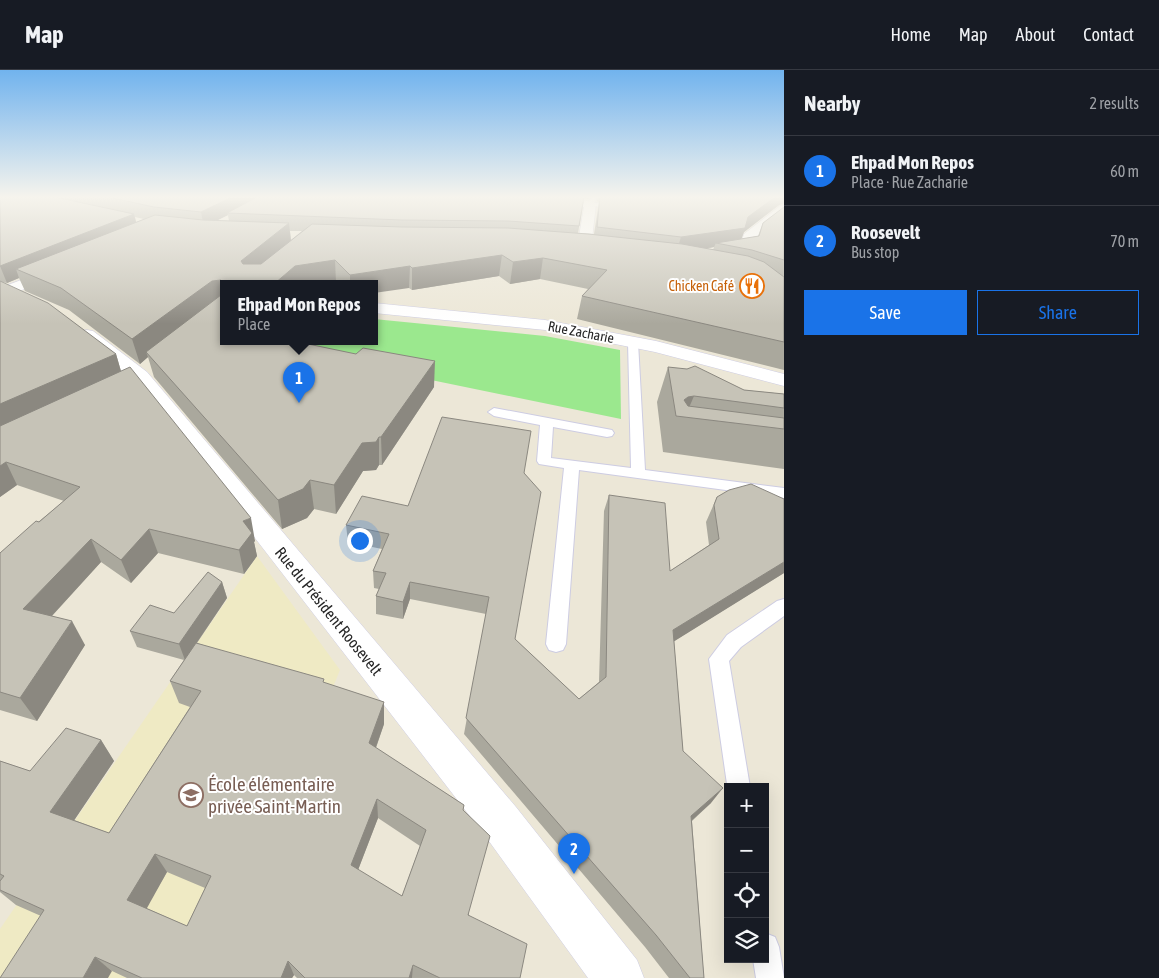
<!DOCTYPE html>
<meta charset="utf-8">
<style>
body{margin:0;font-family:"Asap Condensed",sans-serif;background:#20242c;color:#f1f3f6}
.controls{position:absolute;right:15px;bottom:15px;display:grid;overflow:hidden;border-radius:0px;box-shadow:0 5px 20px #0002}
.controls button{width:45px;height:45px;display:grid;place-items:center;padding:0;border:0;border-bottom:1px solid #363941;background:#171b24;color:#f1f3f6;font:25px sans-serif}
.you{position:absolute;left:359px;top:470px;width:18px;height:18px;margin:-12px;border:4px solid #fff;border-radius:50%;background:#1a73e8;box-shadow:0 0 0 8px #1a73e833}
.badge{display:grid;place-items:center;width:32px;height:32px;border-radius:50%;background:#1a73e8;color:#fff;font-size:16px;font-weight:700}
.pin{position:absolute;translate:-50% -41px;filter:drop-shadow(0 1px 2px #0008)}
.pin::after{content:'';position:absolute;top:26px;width:18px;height:15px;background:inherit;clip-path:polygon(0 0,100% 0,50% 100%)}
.popup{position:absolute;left:220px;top:210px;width:158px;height:65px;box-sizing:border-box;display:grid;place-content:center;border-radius:0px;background:#171b24;filter:drop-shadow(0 1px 4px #0005);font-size:16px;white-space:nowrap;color:#9ea1a6}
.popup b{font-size:19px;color:#f1f3f6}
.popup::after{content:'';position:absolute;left:50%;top:100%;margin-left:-10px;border:10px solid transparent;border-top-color:#171b24}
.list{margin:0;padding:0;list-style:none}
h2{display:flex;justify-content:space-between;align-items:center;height:65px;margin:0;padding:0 20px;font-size:21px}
h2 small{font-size:16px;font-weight:400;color:#9ea1a6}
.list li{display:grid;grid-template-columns:32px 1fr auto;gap:15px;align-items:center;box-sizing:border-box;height:70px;padding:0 20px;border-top:1px solid #363941}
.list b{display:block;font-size:19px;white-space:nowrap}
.list p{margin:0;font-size:16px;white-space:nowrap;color:#9ea1a6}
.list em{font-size:16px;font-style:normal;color:#9ea1a6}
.actions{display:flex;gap:10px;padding:15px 20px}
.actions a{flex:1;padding:11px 0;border:1px solid #1a73e8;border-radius:0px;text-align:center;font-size:18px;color:#1a73e8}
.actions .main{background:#1a73e8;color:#fff}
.icon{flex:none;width:28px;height:28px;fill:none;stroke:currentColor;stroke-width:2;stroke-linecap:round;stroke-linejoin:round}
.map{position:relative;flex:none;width:784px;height:908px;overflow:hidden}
header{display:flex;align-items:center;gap:30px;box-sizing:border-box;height:70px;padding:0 25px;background:#171b24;border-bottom:1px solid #363941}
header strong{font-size:24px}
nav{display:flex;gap:28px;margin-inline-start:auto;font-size:18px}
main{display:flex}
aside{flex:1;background:#171b24}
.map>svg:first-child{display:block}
.education{fill:#efeac4}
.green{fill:#9be88e}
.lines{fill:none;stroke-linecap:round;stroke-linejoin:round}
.service-casing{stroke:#cdcce2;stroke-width:2}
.minor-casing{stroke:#cdcce2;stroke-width:1}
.service{fill:#fff;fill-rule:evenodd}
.minor{fill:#fff;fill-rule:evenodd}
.wall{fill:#aaa89d;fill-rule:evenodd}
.shaded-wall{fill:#8b8880}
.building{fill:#c6c3b7;stroke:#8b8880;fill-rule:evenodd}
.labels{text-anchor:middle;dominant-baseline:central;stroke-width:4;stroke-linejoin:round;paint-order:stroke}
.far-food-label{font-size:14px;fill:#c56008;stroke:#fff;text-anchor:end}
.far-street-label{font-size:14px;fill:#272727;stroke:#fff}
.street-label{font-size:16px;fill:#272727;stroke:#fff}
.near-education-label{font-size:19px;fill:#785e54;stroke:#fff;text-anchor:start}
</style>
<header>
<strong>Map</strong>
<nav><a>Home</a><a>Map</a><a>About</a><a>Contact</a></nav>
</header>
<main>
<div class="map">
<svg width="784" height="908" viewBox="0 0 784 908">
<rect width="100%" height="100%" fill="#ece7d7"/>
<path class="education" d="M 257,486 L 340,600 L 214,908 L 0,908 L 0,859 Z"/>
<path class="green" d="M 374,249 L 545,266 L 620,280 L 621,349 L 247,272 L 374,272 Z"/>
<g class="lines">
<defs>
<g id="service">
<path d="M 591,127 L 597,127 L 594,133 L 620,134 L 623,136 L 612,139 L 588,135 Z"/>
<path d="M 633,269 L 638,272 L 645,400 L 784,418 L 784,428 L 579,400 L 566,574 L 563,580 L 556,582 L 549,580 L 546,574 L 564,398 L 539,394 L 537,391 L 540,355 L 494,346 L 488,342 L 494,338 L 612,360 L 614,363 L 612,366 L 607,367 L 553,357 L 551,388 L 631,398 L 628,272 Z"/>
<path d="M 784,529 L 784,546 L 741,577 L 729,591 L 750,717 L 728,717 L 728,721 L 709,589 L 727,565 L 777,531 Z"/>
<path d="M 765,863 L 775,867 L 779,877 L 784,908 L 756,908 L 753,889 L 765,889 Z"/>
</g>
<g id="minor">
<path d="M 526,127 L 561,127 L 594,132 L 596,134 L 591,178 L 589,181 L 584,182 L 577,178 L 584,137 L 532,130 Z"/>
<path d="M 784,135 L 784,145 L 755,168 L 752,181 L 720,186 L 713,182 L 715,179 L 741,175 L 744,164 L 780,136 Z"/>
<path d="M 56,197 L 61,198 L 63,201 L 61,204 L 0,229 L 0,218 Z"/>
<path d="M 374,233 L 545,250 L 656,271 L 784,304 L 784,316 L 655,282 L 545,260 L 374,243 Z"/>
<path d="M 87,260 L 93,261 L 147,302 L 516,737 L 637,890 L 644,908 L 588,908 L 486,767 L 133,310 L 81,269 L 78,265 L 81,261 Z"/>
</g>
</defs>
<use href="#service" class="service-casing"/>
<use href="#minor" class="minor-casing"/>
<use href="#service" class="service"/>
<use href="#minor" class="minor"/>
</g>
<g class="wall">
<path d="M 0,127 L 589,127 L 588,129 L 584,129 L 578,163 L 594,164 L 599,132 L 597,131 L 598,127 L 784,127 L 784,134 L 779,135 L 744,162 L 741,169 L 758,166 L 763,153 L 784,137 L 784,300 L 577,249 L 582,226 L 588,219 L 540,209 L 510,214 L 499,206 L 412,220 L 409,218 L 374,214 L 339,214 L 336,212 L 320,214 L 224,214 L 224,272 L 434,317 L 382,395 L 379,395 L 376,400 L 363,401 L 336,444 L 314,439 L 307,448 L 282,459 L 154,307 L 148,287 L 140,294 L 69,240 L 25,221 L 19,208 L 7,213 L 1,212 L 116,284 L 121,301 L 255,471 L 254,472 L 257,486 L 244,504 L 158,483 L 131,513 L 101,492 L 52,546 L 85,575 L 37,651 L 0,640 L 0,483 L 64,431 L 17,415 L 0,427 ZM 228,145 L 229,151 L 217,150 ZM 135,147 L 144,149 L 136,152 ZM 290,161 L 302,161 L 291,170 ZM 714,177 L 713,180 L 706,179 Z"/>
<path d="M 668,297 L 744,320 L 784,324 L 784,399 L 663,382 L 657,332 Z"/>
<path d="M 524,403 L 515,569 L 579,629 L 599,612 L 604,441 L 609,425 L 670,501 L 709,475 L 706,452 L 717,427 L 784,429 L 784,503 L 674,571 L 683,681 L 711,733 L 692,751 L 704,908 L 669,908 L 645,877 L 464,664 L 486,544 L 410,529 L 403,549 L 376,544 L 376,526 L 379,519 L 374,518 L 373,501 L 382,479 L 348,472 L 346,455 L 408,436 Z"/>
<path d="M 222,512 L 227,528 L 197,573 L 384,632 L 384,654 L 376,678 L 464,735 L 463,741 L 469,845 L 520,908 L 297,908 L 294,905 L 292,908 L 127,908 L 112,901 L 41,846 L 16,835 L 0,822 L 0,691 L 30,701 L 101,670 L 114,691 L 74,750 L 109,763 L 190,637 L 179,633 L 170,611 L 184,590 L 137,577 L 130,561 L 174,543 ZM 378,748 L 420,776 L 402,826 L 358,800 ZM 167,802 L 205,818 L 187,856 L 146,838 Z"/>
</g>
<g class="shaded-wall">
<path d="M 232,127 L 262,127 L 227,143 L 228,145 L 204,157 L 201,142 Z"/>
<path d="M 775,127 L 784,127 L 784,133 L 779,135 L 744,162 L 740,173 L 716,173 L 714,177 L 676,183 L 681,167 L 748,147 Z"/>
<path d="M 134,144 L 138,160 L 16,199 L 19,208 L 7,213 L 0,196 Z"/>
<path d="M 289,153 L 291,172 L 245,213 L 241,191 Z"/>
<path d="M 502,185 L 499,206 L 412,220 L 412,198 Z"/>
<path d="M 543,188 L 540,209 L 510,214 L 513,192 Z"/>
<path d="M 335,190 L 336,212 L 320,214 L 274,214 L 295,196 Z"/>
<path d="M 410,196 L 409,218 L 374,223 L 374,214 L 350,214 L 350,205 Z"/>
<path d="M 221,210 L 224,226 L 146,282 L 148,287 L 140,294 L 132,269 L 212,211 Z"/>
<path d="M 116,284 L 122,305 L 0,361 L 0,334 Z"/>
<path d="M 435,291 L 434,317 L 382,395 L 381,367 Z"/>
<path d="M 694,326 L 685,347 L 684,330 L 688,327 Z"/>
<path d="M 379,367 L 379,395 L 376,400 L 363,401 L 336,444 L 334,415 L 362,373 Z"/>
<path d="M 6,392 L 17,415 L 0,427 L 0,396 Z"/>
<path d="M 310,410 L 314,439 L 307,448 L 282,459 L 278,430 Z"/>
<path d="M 251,448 L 255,471 L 254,472 L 257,486 L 244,504 L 239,480 L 243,451 Z"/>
<path d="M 149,459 L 158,483 L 131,513 L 121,490 Z"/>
<path d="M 91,469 L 101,492 L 37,562 L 23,539 Z"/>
<path d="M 784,492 L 784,503 L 665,577 L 673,560 Z"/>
<path d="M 222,512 L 227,528 L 185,590 L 179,574 Z"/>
<path d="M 410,512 L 410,529 L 403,549 L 403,532 Z"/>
<path d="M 72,551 L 85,575 L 37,651 L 20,628 Z"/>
<path d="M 384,632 L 384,654 L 370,694 L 369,673 Z"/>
<path d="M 101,670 L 114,691 L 67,761 L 50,742 Z"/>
<path d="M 723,718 L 711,733 L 680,761 L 691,746 Z"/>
<path d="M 377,729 L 378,748 L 353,813 L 351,795 Z"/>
<path d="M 155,784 L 167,802 L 142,847 L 127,830 Z"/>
<path d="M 95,887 L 112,901 L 108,908 L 83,908 Z"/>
<path d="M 288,891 L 294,905 L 292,908 L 281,908 Z"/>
<path d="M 413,895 L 412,908 L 409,908 Z"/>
</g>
<g class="building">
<path d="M 0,127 L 55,127 L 134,144 L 0,196 Z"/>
<path d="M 108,127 L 232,127 L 201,142 L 154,137 Z"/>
<path d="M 257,127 L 584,127 L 579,156 L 508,151 L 402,150 L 227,143 Z"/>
<path d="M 600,127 L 775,127 L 748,147 L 745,158 L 681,167 L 597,157 Z"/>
<path d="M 784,137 L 784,190 L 752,180 L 716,173 L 759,166 L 763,153 Z"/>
<path d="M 155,145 L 203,150 L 289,153 L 241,191 L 243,194 L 261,194 L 312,154 L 402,157 L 508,158 L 588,164 L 682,174 L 748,186 L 764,192 L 784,207 L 784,272 L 582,226 L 607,200 L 543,188 L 513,192 L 502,185 L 412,198 L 410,196 L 350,205 L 335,190 L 295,196 L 274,214 L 224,214 L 224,272 L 292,272 L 308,274 L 356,284 L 363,278 L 435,291 L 381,367 L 379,367 L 376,372 L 362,373 L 334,415 L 310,410 L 303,419 L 278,430 L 146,282 L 221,225 L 221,210 L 212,211 L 132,269 L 61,218 L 16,199 Z"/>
<path d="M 0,211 L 48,233 L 116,284 L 0,334 Z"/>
<path d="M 695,296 L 744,320 L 784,324 L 784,338 L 694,326 L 688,327 L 684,330 L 688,336 L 784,348 L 784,359 L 676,346 L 668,297 L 687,299 Z"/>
<path d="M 130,297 L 251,448 L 243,451 L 252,463 L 239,480 L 149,459 L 121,490 L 91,469 L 23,539 L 72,551 L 20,628 L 0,622 L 0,483 L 36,451 L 39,452 L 80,417 L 6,392 L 0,396 L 0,356 Z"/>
<path d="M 442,347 L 531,361 L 524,403 L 541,422 L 515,569 L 579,629 L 606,607 L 609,425 L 665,433 L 670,501 L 719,469 L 714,435 L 717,427 L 729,420 L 751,414 L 784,429 L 784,492 L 673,560 L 683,681 L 723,718 L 691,746 L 704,908 L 690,908 L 656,865 L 466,648 L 489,527 L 410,512 L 403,532 L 376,526 L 386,503 L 373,501 L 389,464 L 346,455 L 362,426 L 408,436 Z"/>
<path d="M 208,502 L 222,512 L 179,574 L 130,561 L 150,535 L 174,543 Z"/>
<path d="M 196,573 L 324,609 L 323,612 L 384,632 L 369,673 L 464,735 L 463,740 L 490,766 L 468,845 L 527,874 L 520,908 L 440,908 L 413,895 L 409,908 L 305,908 L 288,891 L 281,908 L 142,908 L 95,887 L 83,908 L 0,908 L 44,840 L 0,820 L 0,811 L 4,806 L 0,804 L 0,691 L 30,701 L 66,658 L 101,670 L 50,742 L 109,763 L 201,621 L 170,611 ZM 377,729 L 426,760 L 402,826 L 351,795 ZM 155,784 L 211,806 L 187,856 L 127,830 Z"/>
</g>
<linearGradient id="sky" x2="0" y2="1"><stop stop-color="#71b3ee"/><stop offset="0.5" stop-color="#f6f4ed"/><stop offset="1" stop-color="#f6f4ed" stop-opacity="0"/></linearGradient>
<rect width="784" height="254" fill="url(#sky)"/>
<defs>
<symbol id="restaurant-ring" viewBox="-11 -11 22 22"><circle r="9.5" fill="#fff" stroke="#e8710a" stroke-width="1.5"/><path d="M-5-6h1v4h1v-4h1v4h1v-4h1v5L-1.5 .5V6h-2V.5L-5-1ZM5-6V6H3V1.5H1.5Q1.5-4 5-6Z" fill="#e8710a"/></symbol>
<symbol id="school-ring" viewBox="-11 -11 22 22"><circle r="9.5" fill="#fff" stroke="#8d6e63" stroke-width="1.5"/><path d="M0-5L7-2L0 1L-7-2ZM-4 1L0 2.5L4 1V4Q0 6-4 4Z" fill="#8d6e63"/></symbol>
</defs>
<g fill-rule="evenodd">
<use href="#restaurant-ring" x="738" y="202" width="28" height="28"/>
<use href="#school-ring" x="177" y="711" width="28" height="28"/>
</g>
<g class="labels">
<g class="far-food-label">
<text x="734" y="216">Chicken Café</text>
</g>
<g class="far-street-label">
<text transform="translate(581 262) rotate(11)">Rue Zacharie</text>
</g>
<g class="street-label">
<text transform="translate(329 541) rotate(51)">Rue du Président Roosevelt</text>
</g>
<g class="near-education-label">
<text x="208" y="714">École élémentaire<tspan x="208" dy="22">privée Saint-Martin</tspan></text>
</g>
</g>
</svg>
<div class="controls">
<button>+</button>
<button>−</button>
<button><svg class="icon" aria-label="locate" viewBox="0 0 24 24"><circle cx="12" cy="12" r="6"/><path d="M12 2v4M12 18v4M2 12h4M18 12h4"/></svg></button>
<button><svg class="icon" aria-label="layers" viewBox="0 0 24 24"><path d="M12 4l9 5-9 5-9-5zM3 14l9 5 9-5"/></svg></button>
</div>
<div class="you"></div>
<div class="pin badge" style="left:299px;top:333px">1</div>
<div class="popup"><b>Ehpad Mon Repos</b>Place</div>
<div class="pin badge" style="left:574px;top:804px">2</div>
</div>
<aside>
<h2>Nearby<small>2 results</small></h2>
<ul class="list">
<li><span class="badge">1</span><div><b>Ehpad Mon Repos</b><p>Place · Rue Zacharie</p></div><em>60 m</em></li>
<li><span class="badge">2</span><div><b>Roosevelt</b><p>Bus stop</p></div><em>70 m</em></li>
</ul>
<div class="actions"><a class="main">Save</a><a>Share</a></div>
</aside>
</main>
